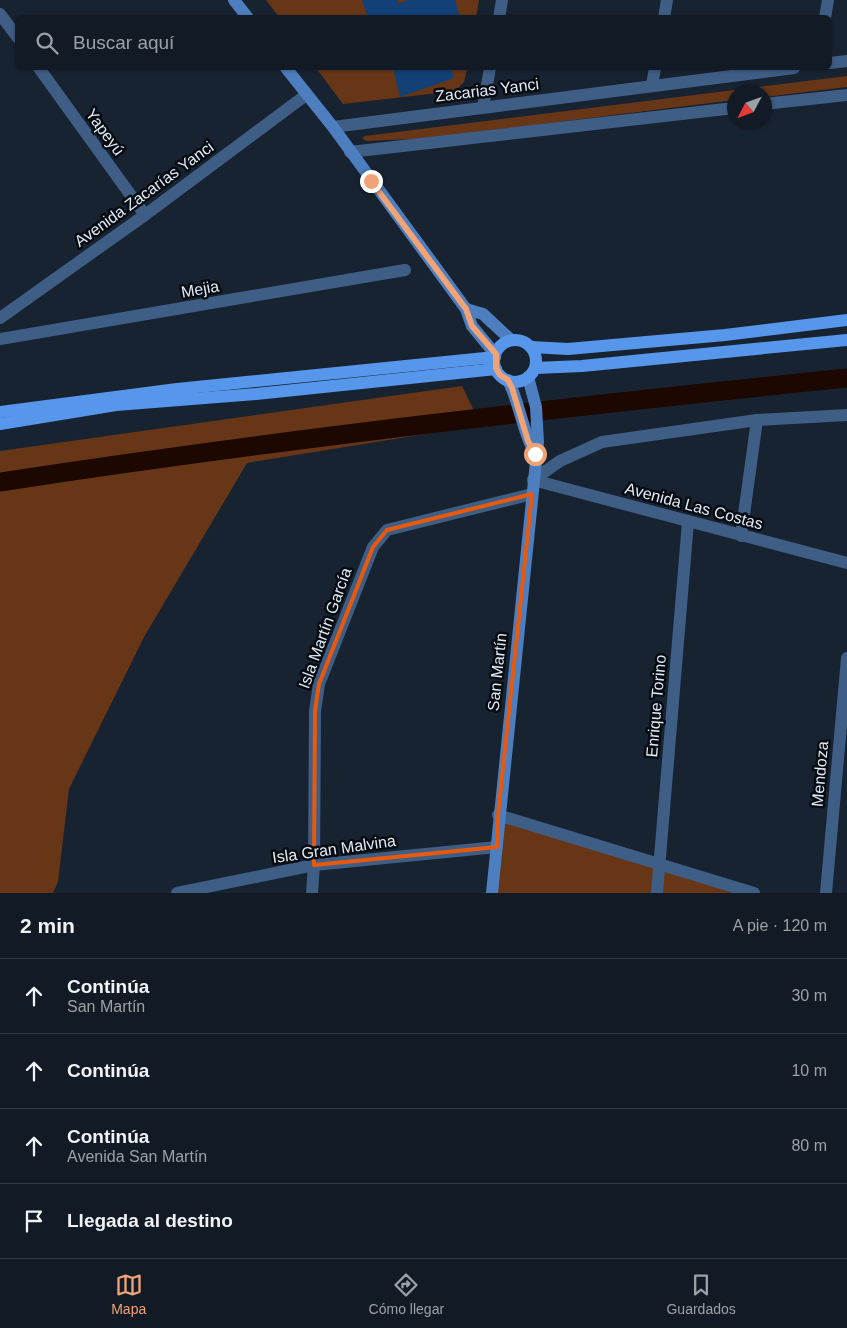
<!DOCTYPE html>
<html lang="es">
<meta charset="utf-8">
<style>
body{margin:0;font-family:Helvetica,sans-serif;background:#1f2732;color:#f1f3f6}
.compass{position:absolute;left:727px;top:85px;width:45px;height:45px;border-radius:50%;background:#121a25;box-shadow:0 1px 4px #0004;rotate:229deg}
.stop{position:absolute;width:15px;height:15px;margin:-11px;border:4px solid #efa377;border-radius:50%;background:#fff}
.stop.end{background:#efa377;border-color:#fff;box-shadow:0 1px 5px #0008}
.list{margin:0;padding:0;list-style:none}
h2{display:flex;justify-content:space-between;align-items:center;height:65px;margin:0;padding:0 20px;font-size:21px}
h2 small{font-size:16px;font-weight:400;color:#9ca1a7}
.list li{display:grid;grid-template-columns:32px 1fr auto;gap:15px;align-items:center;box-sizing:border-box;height:75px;padding:0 20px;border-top:1px solid #313842}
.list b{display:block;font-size:19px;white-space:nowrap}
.list p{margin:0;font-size:16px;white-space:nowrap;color:#9ca1a7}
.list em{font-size:16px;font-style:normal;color:#9ca1a7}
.icon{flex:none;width:28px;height:28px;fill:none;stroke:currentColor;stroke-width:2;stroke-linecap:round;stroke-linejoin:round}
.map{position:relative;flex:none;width:847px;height:893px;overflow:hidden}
.search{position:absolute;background:#121a25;box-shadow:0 1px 4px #0004;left:15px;right:15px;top:15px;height:55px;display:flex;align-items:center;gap:12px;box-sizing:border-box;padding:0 18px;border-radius:8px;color:#9ca1a7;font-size:19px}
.sheet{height:365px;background:#121a25}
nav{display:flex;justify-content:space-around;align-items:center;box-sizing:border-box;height:70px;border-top:1px solid #313842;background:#121a25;font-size:14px;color:#9ca1a7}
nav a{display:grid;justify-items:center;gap:2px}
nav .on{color:#efa377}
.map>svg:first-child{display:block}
.green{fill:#673617}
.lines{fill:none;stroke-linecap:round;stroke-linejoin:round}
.canal{stroke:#1c0800;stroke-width:19}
.building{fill:#124077}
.minor{stroke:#3f5e86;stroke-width:12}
.tertiary{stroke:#3f5e86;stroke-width:12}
.secondary{stroke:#4d7ebf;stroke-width:12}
.primary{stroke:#5797eb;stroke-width:12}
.route{stroke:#efa377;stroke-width:6}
.marked{fill:none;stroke:#e8590c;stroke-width:4;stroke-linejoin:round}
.labels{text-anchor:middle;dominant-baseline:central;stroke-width:5;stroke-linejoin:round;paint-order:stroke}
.street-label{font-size:16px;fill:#e2eaf4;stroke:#070c12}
</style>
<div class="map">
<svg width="847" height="893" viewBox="0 0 847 893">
<rect width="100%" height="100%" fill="#182331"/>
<g class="green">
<path d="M 266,0 L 479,0 L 476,18 L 279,17 Z"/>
<path d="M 316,68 L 467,68 L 464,82 L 455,91 L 343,104 Z"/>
<path d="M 847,76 L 847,87 L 765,97 L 764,92 L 734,92 L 734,100 L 431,138 L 366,141 L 362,138 L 365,136 Z"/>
<path d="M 462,386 L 481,425 L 247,463 L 144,637 L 69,789 L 58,882 L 53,893 L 0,893 L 0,451 Z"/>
<path d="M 500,816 L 749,893 L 493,893 Z"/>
</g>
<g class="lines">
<path class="canal" d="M 0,482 C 281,439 564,407 847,378"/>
</g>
<g class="building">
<path d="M 362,0 L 397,0 L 398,4 L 408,0 L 455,0 L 460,18 L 368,18 Z"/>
<path d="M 393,68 L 451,68 L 454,78 L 400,97 Z"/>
</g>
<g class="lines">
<g class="minor">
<path d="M 0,14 L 18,38"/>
<path d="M 499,18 L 502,0"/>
<path d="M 664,18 L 667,0"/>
<path d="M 825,18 L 828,0"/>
<path d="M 39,68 L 145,215"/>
<path d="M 652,85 L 655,68"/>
<path d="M 483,107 L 490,68"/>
<path d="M 0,318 L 145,215 L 306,95"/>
<path d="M 0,339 L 405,270"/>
<path d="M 533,480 L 560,461 L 602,442 L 757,420 L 847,415"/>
<path d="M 533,480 L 847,563"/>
<path d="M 741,536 L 757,420"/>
<path d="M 498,815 L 754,893"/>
<path d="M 177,893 L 314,865 L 497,847"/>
<path d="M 312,893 L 314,865 L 315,711 L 319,684 L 373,547 L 387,530 L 532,494"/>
<path d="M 657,893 L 688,522"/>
<path d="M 826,893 L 847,658"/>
</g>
<g class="tertiary">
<path d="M 830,63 L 847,61"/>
<path d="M 764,104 L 847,95"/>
<path d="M 333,127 L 794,68"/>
<path d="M 350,152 L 734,108"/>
</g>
<g class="secondary">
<path d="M 234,0 L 248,18"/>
<path d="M 286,68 L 333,127 L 466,309 L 472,326 L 495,354"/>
<path d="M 466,309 L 483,314 L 511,340"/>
<path d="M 508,380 C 520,404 522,430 535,454"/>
<path d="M 492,893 L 538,442 L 536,407 L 528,377"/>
</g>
<g class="primary">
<circle cx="515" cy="361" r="21"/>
<path d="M 531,347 L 568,349 L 725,335 L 847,320"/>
<path d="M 535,368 L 582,366 L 847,340"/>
<path d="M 0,412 L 177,389 L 495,357"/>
<path d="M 0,424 L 116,405 L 256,394 L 496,369"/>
</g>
</g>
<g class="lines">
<path class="route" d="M 371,181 L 466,309 L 472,326 L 496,354 L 496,368 L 500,375 L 508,380 L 512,388 L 528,441 L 535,454"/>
</g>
<path class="marked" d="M 532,494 L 498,815 L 497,847 L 314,865 L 315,711 L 319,684 L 373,547 L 387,530 Z"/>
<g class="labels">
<g class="street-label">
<text transform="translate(487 90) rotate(-7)">Zacarias Yanci</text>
<text transform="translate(105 132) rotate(54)">Yapeyú</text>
<text transform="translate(144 194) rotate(-36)">Avenida Zacarías Yanci</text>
<text transform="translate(200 289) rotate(-10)">Mejia</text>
<text transform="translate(694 506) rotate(15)">Avenida Las Costas</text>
<text transform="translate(325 628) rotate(-70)">Isla Martín García</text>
<text transform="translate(497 672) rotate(-84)">San Martín</text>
<text transform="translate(656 706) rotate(-85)">Enrique Torino</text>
<text transform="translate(820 774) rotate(-85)">Mendoza</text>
<text transform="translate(334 849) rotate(-8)">Isla Gran Malvina</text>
</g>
</g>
</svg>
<svg class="compass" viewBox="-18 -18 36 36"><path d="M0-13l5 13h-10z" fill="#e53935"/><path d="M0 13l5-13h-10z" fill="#9ca1a7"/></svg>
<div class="stop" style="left:535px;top:454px"></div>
<div class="stop end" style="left:371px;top:181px"></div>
<div class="search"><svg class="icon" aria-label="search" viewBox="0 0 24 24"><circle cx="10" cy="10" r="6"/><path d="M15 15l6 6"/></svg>Buscar aquí</div>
</div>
<section class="sheet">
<h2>2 min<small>A pie · 120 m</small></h2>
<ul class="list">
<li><svg class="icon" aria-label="ahead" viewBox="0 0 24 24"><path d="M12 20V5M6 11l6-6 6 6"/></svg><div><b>Continúa</b><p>San Martín</p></div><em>30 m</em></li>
<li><svg class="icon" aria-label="ahead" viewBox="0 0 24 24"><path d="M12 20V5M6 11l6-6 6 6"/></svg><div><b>Continúa</b></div><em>10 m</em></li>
<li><svg class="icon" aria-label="ahead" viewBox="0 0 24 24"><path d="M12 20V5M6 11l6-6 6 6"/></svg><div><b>Continúa</b><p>Avenida San Martín</p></div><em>80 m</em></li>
<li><svg class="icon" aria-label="arrive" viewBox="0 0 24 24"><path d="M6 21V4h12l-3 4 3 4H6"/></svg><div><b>Llegada al destino</b></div></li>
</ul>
</section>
<nav>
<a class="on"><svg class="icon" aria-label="map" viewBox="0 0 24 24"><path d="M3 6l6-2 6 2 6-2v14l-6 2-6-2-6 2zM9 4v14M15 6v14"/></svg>Mapa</a>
<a><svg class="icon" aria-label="directions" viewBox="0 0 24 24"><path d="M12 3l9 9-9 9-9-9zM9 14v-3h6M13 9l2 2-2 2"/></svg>Cómo llegar</a>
<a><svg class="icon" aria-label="saved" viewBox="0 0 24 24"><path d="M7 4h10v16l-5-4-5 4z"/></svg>Guardados</a>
</nav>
